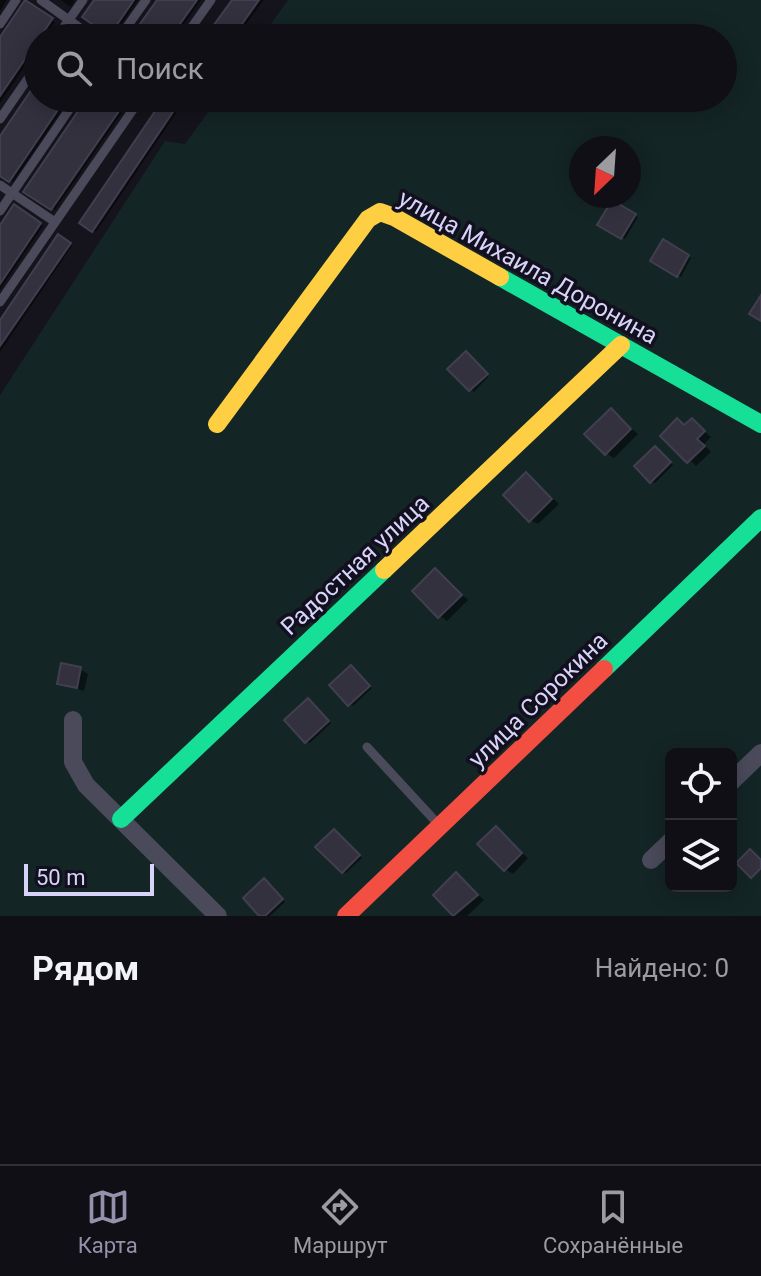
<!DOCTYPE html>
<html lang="ru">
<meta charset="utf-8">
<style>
body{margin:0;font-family:Roboto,sans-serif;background:#19181e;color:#f1f3f6}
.controls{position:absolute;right:24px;bottom:24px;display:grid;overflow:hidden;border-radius:12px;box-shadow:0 4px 20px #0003}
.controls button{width:72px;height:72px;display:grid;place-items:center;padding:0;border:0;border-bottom:2px solid #302f34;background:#100f15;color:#f1f3f6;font:40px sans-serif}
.compass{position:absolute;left:569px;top:136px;width:72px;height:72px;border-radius:50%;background:#100f15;box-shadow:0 4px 20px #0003;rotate:205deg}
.scale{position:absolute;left:24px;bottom:20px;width:130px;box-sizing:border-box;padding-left:8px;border:4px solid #d8d4f9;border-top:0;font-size:22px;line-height:28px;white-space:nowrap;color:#d8d4f9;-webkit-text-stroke:6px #12101f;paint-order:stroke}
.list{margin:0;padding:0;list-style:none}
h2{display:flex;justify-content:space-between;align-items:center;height:104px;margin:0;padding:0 32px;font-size:34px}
h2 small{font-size:26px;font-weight:400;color:#9c9ca0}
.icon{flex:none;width:44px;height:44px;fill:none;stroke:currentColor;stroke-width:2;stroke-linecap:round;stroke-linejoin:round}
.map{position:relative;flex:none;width:761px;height:916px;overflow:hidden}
.search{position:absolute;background:#100f15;box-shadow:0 4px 20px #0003;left:24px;right:24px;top:24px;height:88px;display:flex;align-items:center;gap:20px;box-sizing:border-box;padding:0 28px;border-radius:44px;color:#9c9ca0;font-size:30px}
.sheet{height:248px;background:#100f15}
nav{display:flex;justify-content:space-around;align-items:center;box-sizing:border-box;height:112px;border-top:2px solid #302f34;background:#100f15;font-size:22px;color:#9c9ca0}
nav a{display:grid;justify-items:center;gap:4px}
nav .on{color:#9491ac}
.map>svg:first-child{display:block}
.green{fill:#142526;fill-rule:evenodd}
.shadow{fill:#0007}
.building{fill:#33313e;stroke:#413f4f;stroke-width:2}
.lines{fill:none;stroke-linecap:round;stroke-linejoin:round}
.lane{stroke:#4a4a5b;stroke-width:9}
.street{stroke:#4a4a5b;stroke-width:18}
.fast{stroke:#16e098;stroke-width:18}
.slow{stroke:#ffcf43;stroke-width:18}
.jam{stroke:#f24e42;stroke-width:18}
.labels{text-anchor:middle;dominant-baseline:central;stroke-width:7;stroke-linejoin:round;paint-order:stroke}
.street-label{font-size:24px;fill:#d8d4f9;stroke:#12101f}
</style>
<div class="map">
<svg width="761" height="916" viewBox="0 0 761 916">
<rect width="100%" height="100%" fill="#15141c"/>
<path class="green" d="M 288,0 L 761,0 L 761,916 L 0,916 L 0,395 L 165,141 L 185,144 L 218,98 L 723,98 L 723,38 L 261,38 ZM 581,148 L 629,148 L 629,196 L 581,196 ZM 671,754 L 731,754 L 731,886 L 671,886 Z"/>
<g class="shadow">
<path d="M 0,0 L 7,0 L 0,11 Z"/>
<path d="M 61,0 L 75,0 L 71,7 Z"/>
<path d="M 96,0 L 138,0 L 113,36 L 85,16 Z"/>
<path d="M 159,0 L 201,0 L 174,38 L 132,38 Z"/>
<path d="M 235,0 L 264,0 L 236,38 L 218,38 Z"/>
<path d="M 26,2 L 55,22 L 44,38 L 38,38 L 38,47 L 0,103 L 0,41 Z"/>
<path d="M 38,83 L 38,98 L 70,98 L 13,182 L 0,173 L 0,139 Z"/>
<path d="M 90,98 L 132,98 L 55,210 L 26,191 Z"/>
<path d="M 166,98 L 175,98 L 183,103 L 96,232 L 82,222 Z"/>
<path d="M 612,203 L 638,217 L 625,239 L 600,224 Z"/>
<path d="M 15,207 L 43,226 L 0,290 L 0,228 Z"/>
<path d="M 59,237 L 72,246 L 0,352 L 0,323 Z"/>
<path d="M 663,242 L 691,258 L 681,277 L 653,260 Z"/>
<path d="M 469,356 L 489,376 L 474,392 L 450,369 Z"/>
<path d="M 611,411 L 638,434 L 614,458 L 606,453 Z"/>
<path d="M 678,421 L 687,426 L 692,421 L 711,437 L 704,444 L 711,452 L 696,466 L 663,436 Z"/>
<path d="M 659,450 L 673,465 L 655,483 L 651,481 Z"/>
<path d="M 526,474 L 559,504 L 538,524 L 530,520 Z"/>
<path d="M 436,570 L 468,600 L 447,621 L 440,616 Z"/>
<path d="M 80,669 L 88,674 L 84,691 L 59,683 Z"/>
<path d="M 354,670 L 372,688 L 353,706 L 350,704 Z"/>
<path d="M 311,702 L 331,723 L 310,743 L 307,742 Z"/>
<path d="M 496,829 L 528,858 L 513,874 L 505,869 Z"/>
<path d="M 337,833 L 362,858 L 346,873 L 343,872 Z"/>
<path d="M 456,875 L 484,900 L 467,916 L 456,916 L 436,895 Z"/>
<path d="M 267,883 L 285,902 L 270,916 L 262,916 Z"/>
</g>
<g class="building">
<path d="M 25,0 L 53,18 L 0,96 L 0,37 Z"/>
<path d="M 94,0 L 134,0 L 109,36 L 82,17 Z"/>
<path d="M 157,0 L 197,0 L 170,38 L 130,38 Z"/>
<path d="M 232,0 L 259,0 L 232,38 L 215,38 L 208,33 Z"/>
<path d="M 38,80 L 38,98 L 66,98 L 9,182 L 0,176 L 0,136 Z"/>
<path d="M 87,98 L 128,98 L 51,210 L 23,192 Z"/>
<path d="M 164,98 L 181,100 L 92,232 L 79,223 Z"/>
<path d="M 612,200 L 636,214 L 621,239 L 597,225 Z"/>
<path d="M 14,204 L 41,223 L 0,284 L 0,225 Z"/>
<path d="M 58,234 L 71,243 L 0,346 L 0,320 Z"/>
<path d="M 663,239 L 689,255 L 677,277 L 650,261 Z"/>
<path d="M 761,295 L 761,321 L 749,314 Z"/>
<path d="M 466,351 L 488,374 L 469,391 L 447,369 Z"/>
<path d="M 611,408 L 631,429 L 605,455 L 584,434 Z"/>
<path d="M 677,418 L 684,425 L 692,418 L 705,431 L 697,439 L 705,446 L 687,463 L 660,436 Z"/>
<path d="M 655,446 L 671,462 L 650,483 L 634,466 Z"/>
<path d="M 526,472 L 552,499 L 529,522 L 503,495 Z"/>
<path d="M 435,568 L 462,595 L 438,618 L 412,591 Z"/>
<path d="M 61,663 L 81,667 L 77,688 L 57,684 Z"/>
<path d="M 351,665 L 370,686 L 348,706 L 329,685 Z"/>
<path d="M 308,698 L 329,721 L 305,743 L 284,720 Z"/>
<path d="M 496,826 L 522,853 L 504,871 L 477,844 Z"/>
<path d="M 334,829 L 360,855 L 342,873 L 315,847 Z"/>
<path d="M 750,849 L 761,860 L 761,868 L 751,878 L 736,863 Z"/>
<path d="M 456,872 L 478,895 L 453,916 L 433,895 Z"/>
<path d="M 264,878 L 283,899 L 265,916 L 259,916 L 243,898 Z"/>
</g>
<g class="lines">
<g class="lane">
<path d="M 41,0 L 94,38"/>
<path d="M 0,24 L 16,0"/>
<path d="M 56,38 L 83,0"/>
<path d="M 119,38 L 146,0"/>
<path d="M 184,38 L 211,0"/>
<path d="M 0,119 L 38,64"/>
<path d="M 0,185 L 55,222"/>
<path d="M 0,211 L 77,98"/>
<path d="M 0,302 L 141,98"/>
<path d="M 367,747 L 438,824"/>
</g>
<g class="street">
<path d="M 73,720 L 73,762 L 86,785 L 218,916"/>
<path d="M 731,782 L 761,753"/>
<path d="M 651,860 L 671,841"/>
</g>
<g class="fast">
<path d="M 500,277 L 761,424"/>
<path d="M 604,669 L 761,518"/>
<path d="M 121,819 L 384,570"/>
</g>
<g class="slow">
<path d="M 217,424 L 368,219 L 380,212 L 394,217 L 500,277"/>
<path d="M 384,570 L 621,345"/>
</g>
<path class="jam" d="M 346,916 L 604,669"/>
</g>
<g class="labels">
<g class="street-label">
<text transform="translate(528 267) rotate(29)">улица Михаила Доронина</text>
<text transform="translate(355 565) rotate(-43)">Радостная улица</text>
<text transform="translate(538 700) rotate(-44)">улица Сорокина</text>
</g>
</g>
</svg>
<div class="controls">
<button><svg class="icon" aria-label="locate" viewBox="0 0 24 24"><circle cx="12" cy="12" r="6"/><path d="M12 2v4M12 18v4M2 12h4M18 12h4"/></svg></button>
<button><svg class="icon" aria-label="layers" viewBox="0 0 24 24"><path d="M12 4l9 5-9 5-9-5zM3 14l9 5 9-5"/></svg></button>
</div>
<svg class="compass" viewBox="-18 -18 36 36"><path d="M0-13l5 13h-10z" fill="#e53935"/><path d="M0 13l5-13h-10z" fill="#9c9ca0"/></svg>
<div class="scale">50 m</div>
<div class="search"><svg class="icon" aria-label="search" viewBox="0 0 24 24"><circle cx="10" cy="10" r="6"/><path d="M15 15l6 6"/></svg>Поиск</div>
</div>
<section class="sheet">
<h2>Рядом<small>Найдено: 0</small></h2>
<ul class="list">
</ul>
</section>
<nav>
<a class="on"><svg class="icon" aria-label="map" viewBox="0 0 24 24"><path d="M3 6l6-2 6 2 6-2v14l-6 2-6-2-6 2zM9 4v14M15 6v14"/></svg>Карта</a>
<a><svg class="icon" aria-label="directions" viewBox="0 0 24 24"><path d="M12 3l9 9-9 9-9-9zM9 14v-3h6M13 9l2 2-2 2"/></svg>Маршрут</a>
<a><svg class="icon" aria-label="saved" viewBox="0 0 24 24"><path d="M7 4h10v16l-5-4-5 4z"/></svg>Сохранённые</a>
</nav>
